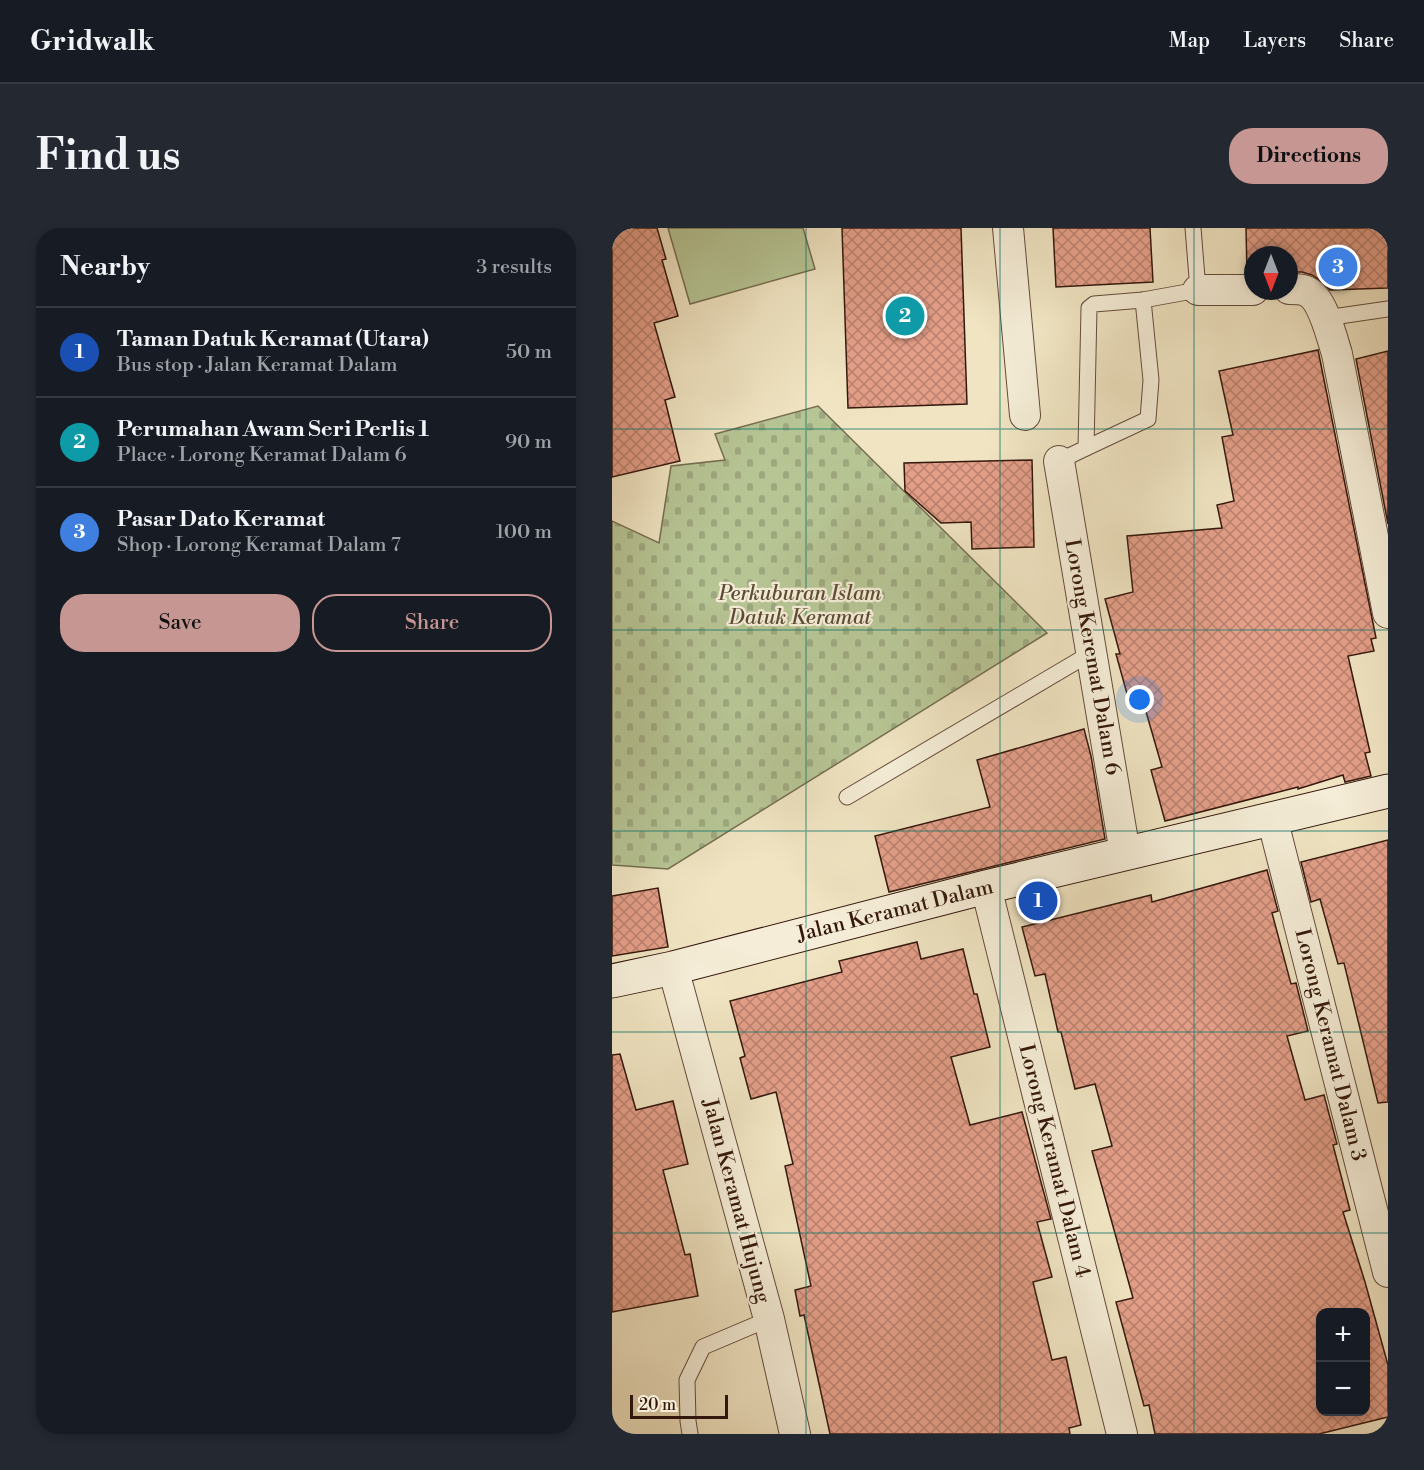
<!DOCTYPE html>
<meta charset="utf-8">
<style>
body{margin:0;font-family:"Libre Bodoni",serif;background:#242831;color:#f1f3f6}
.controls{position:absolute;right:18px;bottom:18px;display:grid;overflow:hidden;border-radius:12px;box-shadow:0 3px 9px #0003}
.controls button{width:54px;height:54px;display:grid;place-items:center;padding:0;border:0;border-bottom:2px solid #363941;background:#171b24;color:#f1f3f6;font:30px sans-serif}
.compass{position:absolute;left:632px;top:18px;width:54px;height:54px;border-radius:50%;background:#171b24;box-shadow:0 3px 9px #0003;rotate:180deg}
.scale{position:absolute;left:18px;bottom:15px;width:98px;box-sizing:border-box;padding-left:6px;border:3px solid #35180d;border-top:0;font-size:16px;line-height:21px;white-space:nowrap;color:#35180d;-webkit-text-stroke:4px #f5edd7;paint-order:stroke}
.you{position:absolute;left:528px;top:472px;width:21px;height:21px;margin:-15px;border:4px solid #fff;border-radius:50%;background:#1a73e8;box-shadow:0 0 0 9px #1a73e833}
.badge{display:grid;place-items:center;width:39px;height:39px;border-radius:50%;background:#c59692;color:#fff;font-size:20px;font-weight:700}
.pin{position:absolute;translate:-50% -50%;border:3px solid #fff;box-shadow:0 2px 6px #0006}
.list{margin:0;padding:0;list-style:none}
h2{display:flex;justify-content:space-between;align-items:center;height:78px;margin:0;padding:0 24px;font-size:26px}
h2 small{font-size:20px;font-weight:400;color:#9ea1a6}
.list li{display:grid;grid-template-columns:39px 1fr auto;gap:18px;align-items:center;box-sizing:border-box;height:90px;padding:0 24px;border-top:2px solid #363941}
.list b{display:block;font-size:22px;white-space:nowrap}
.list p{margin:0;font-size:20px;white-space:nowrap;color:#9ea1a6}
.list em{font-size:20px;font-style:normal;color:#9ea1a6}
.actions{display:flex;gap:12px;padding:18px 24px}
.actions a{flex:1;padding:14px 0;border:2px solid #c59692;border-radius:24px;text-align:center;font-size:21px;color:#c59692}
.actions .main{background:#c59692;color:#111}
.map{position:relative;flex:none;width:776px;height:1206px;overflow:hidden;border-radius:24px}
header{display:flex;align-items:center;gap:36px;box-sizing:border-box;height:84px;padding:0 30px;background:#171b24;border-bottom:2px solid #363941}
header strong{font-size:28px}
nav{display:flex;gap:33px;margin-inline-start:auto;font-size:21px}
.intro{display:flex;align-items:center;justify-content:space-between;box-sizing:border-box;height:144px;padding:0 36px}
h1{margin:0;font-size:42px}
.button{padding:15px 27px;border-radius:24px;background:#c59692;color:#111;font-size:21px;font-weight:700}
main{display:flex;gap:36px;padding:0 36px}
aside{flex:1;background:#171b24;border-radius:24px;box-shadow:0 3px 9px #0003}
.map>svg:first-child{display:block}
.cemetery{fill:url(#cemetery-stones);stroke:#766e51;stroke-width:1.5}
.garden{fill:#b7c595;stroke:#766e51;stroke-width:1.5}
.building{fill:url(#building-cross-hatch);stroke:#35180d;stroke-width:1.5;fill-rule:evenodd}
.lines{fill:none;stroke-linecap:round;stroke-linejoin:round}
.lane-casing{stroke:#644b3a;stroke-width:17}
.street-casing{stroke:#644b3a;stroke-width:32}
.secondary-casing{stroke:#35180d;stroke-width:35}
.lane{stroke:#f5edd7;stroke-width:15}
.street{stroke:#f5edd7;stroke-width:30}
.secondary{stroke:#f5edd7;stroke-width:33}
.grid{fill:none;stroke:#0f766e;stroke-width:1.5;stroke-opacity:0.55}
.labels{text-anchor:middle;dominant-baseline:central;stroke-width:4.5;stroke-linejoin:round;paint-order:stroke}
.park-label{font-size:21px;font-style:italic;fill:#5c4c36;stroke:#f5edd7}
.street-label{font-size:21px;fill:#35180d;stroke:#f5edd7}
</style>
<header>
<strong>Gridwalk</strong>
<nav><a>Map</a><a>Layers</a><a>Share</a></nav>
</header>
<div class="intro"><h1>Find us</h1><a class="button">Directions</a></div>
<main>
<aside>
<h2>Nearby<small>3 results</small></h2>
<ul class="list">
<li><span class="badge" style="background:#1a4fb4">1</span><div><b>Taman Datuk Keramat (Utara)</b><p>Bus stop · Jalan Keramat Dalam</p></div><em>50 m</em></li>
<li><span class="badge" style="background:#0f9aa8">2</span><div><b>Perumahan Awam Seri Perlis 1</b><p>Place · Lorong Keramat Dalam 6</p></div><em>90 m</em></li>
<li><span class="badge" style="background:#3f7fe0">3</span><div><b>Pasar Dato Keramat</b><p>Shop · Lorong Keramat Dalam 7</p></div><em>100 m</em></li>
</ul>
<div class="actions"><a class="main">Save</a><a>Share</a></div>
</aside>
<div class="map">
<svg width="776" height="1206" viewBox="0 0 776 1206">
<defs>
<pattern id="cemetery-stones" width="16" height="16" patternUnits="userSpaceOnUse" patternTransform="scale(1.5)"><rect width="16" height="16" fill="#b7c595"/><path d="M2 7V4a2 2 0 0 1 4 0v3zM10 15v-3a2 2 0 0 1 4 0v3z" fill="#9ea87f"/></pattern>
<pattern id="building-cross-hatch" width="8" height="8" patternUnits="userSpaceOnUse" patternTransform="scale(1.5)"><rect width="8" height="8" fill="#e49f89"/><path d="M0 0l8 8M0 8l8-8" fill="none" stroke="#ba816e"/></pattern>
</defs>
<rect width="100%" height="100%" fill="#f0e4c2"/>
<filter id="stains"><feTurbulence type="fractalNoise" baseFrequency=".00333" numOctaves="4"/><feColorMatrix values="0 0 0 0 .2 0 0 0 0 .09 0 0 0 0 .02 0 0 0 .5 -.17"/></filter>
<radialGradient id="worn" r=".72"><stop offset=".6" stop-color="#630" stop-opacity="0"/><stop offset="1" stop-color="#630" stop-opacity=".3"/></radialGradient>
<path class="cemetery" d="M 206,178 L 435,405 L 56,641 L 0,637 L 0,293 L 47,315 L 59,238 L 113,232 L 103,206 Z"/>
<path class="garden" d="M 56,0 L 191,0 L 203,41 L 78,76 Z"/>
<g class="building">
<path d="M 0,0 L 45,0 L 54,31 L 50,32 L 66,88 L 42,95 L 63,169 L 53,172 L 68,233 L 0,249 Z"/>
<path d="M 230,0 L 349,0 L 355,176 L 236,180 Z"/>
<path d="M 441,0 L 538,0 L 541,54 L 444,59 Z"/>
<path d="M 634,0 L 776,0 L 776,60 L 718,62 L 712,55 L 700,47 L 690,44 L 677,44 L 677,27 L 641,27 L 641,45 L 635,45 Z"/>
<path d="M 706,122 L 764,410 L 759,411 L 762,423 L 736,428 L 758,524 L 753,525 L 759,548 L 733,554 L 731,547 L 686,561 L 686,559 L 553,593 L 539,542 L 550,539 L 530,470 L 517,473 L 504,426 L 508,426 L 493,371 L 521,364 L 515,308 L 610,300 L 605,277 L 622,273 L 610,209 L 621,207 L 607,143 Z"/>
<path d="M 776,123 L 776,296 L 744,131 Z"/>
<path d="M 420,232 L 422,319 L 360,321 L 359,294 L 329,295 L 293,263 L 292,235 Z"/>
<path d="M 472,501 L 479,528 L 493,611 L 277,664 L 263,608 L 378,579 L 365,532 Z"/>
<path d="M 776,612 L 776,874 L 766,875 L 732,735 L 726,736 L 708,671 L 699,674 L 689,634 Z"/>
<path d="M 655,642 L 666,683 L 660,685 L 679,756 L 684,755 L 696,803 L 675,808 L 693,872 L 712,867 L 725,916 L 721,917 L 738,982 L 731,984 L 753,1054 L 776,1137 L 776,1189 L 707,1206 L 543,1206 L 537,1177 L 532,1178 L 504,1074 L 521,1070 L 480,923 L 500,918 L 483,856 L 463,861 L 449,804 L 446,804 L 433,746 L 423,748 L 410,699 L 539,667 L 540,674 ZM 708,1084 L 753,1084 L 753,1184 L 708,1184 Z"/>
<path d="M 46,660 L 56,719 L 0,728 L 0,668 Z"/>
<path d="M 305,714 L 309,731 L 351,721 L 362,766 L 365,766 L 378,819 L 339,829 L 358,897 L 410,884 L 439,991 L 425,994 L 440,1049 L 421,1054 L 440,1132 L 454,1129 L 469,1197 L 457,1200 L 458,1206 L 218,1206 L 192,1087 L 188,1088 L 183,1062 L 199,1058 L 173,938 L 181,936 L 164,864 L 139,871 L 128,830 L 133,828 L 118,773 L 230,744 L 227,733 Z"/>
<path d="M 8,826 L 24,882 L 61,873 L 76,936 L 51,942 L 73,1027 L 78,1026 L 86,1068 L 0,1084 L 0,827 Z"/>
</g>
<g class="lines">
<defs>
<g id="lane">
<path d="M 714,90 L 776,81"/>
<path d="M 474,220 L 536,191 L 539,152 L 531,72"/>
<path d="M 447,233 L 474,220 L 477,80 L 482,76 L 531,72 L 586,62 L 581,0"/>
<path d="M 235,569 L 479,425"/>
<path d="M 78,1206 L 76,1193 L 75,1152 L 91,1119 L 157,1091"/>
</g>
<g id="street">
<path d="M 396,0 L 413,187"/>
<path d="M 677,61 C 683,61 692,61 696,64 C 711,72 720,110 725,126 L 776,385"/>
<path d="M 586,62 L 641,62"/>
<path d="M 447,233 L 513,625"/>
<path d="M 660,590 L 776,1044"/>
<path d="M 374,659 L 510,1206"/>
<path d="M 61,740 L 157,1091 L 183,1206"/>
</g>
<path id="secondary" d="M 0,753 L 61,740 L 374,659 L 776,563"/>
</defs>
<use href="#lane" class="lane-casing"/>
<use href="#street" class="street-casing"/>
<use href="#secondary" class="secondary-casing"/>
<use href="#lane" class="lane"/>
<use href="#street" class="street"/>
<use href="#secondary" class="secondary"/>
</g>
<path class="grid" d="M 194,0 L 194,1206M 388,0 L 388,1206M 582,0 L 582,1206M 0,201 L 776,201M 0,402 L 776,402M 0,603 L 776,603M 0,804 L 776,804M 0,1005 L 776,1005"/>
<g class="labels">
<g class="park-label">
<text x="188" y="366">Perkuburan Islam<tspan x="188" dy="24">Datuk Keramat</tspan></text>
</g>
<g class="street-label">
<text transform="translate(480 429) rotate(80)">Lorong Keremat Dalam 6</text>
<text transform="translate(283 683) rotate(-14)">Jalan Keramat Dalam</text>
<text transform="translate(718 817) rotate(76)">Lorong Keramat Dalam 3</text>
<text transform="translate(442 933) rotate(76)">Lorong Keramat Dalam 4</text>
<text transform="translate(124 973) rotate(75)">Jalan Keramat Hujung</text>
</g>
</g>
<rect width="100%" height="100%" filter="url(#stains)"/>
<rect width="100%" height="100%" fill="url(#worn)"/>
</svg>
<div class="controls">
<button>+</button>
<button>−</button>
</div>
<svg class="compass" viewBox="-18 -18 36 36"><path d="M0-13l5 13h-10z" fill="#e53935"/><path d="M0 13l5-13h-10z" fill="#9ea1a6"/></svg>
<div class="scale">20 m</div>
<div class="you"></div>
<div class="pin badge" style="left:426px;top:673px;background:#1a4fb4">1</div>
<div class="pin badge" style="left:293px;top:88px;background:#0f9aa8">2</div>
<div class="pin badge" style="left:726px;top:39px;background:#3f7fe0">3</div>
</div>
</main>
